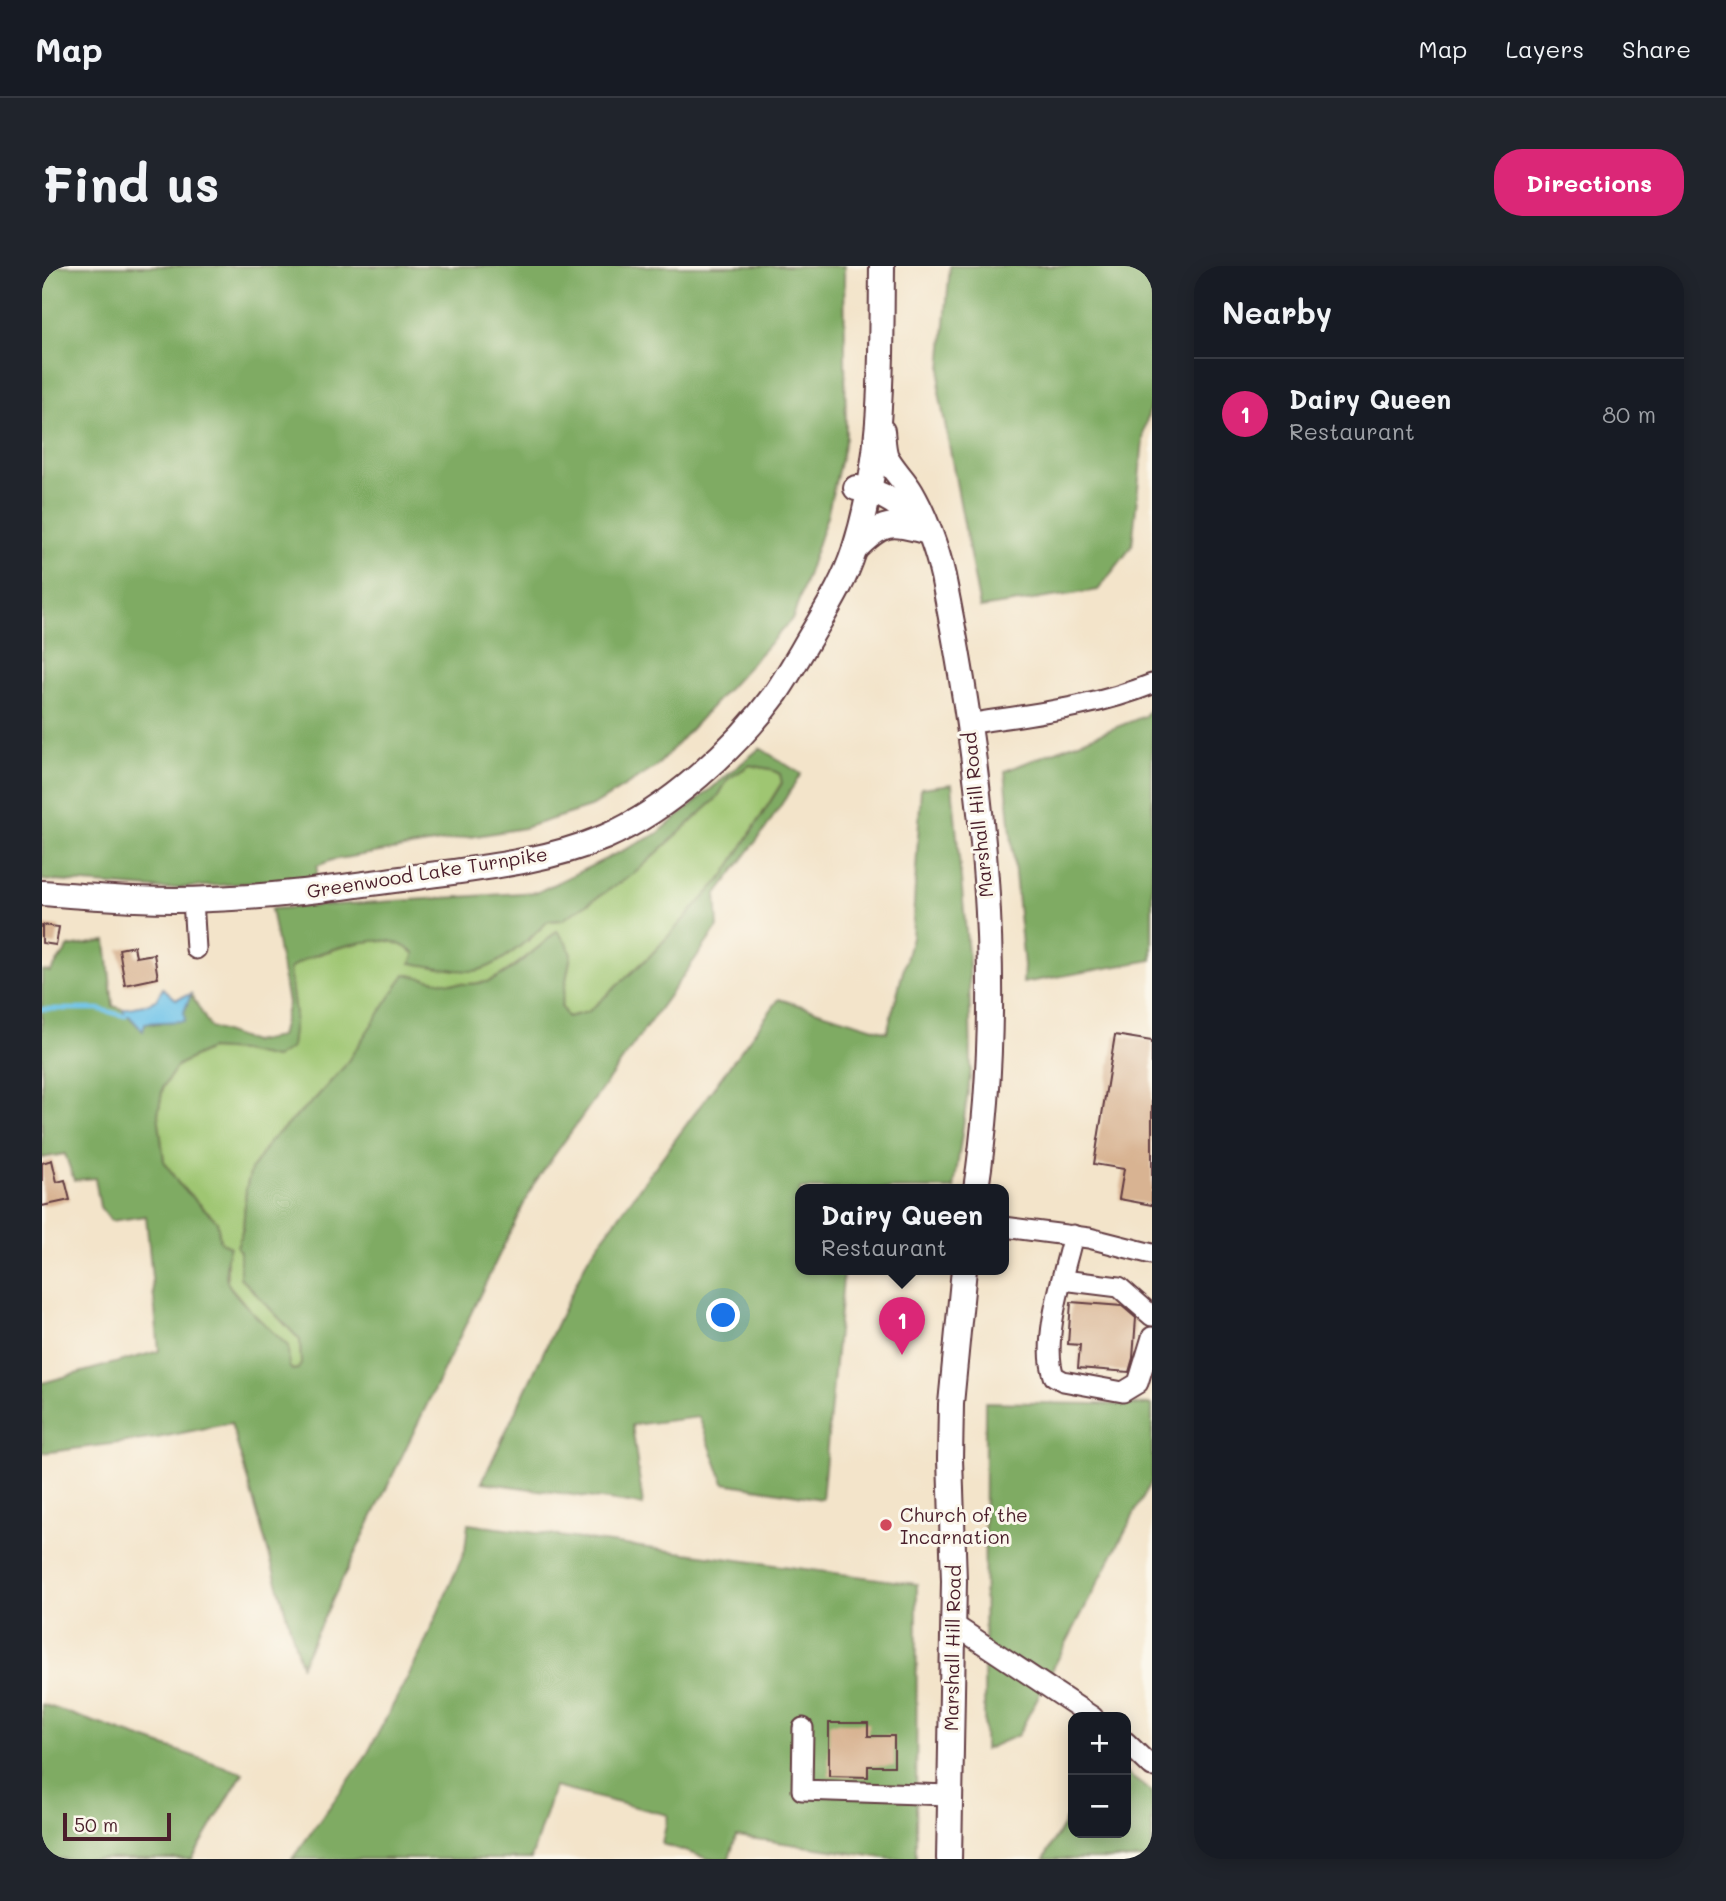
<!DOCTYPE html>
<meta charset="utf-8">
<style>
body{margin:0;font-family:Mali,sans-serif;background:#20242c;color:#f1f3f6}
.controls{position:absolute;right:21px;bottom:21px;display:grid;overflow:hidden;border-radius:14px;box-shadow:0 4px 18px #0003}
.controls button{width:63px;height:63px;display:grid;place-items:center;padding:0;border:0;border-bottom:2px solid #363941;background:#171b24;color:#f1f3f6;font:35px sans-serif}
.scale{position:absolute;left:21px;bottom:18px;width:108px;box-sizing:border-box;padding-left:7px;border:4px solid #4a1f2b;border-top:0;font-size:19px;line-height:24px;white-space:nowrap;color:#4a1f2b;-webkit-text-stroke:5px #fbf7ec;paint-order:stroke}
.you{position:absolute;left:682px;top:1050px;width:24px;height:24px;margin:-18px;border:5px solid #fff;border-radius:50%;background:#1a73e8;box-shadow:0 0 0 10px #1a73e833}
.badge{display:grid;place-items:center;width:46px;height:46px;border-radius:50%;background:#db2777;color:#fff;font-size:23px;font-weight:700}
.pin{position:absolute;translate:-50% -58px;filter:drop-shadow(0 2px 4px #0008)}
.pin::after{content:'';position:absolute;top:37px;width:24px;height:21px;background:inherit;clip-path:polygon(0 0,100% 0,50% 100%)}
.popup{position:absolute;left:753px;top:918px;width:214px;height:91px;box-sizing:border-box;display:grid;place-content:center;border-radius:14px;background:#171b24;filter:drop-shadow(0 2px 5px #0005);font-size:23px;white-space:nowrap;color:#9ea1a6}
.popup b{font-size:26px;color:#f1f3f6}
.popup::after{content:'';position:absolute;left:50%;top:100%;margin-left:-14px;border:14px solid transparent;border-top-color:#171b24}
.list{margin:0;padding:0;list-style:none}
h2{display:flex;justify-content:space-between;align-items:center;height:91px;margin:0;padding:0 28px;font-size:30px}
h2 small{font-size:23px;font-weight:400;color:#9ea1a6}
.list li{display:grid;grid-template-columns:46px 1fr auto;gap:21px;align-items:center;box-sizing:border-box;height:112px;padding:0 28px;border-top:2px solid #363941}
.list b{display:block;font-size:26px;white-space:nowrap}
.list p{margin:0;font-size:23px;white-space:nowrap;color:#9ea1a6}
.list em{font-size:23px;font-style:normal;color:#9ea1a6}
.map{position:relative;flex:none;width:1110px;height:1593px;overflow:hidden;border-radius:28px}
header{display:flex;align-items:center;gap:42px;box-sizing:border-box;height:98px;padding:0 35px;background:#171b24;border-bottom:2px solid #363941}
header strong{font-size:33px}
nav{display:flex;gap:38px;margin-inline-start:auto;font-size:24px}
.intro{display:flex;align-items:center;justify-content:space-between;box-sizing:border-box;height:168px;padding:0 42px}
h1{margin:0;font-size:49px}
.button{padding:18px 32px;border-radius:28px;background:#db2777;color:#fff;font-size:24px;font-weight:700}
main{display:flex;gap:42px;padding:0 42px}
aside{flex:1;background:#171b24;border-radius:28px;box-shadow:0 4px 18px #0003}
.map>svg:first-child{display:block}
.green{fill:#9fc672;stroke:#74724e;stroke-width:2}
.forest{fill:#7fab64;stroke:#646548;stroke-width:2;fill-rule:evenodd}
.water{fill:#6cc2e9;stroke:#5b708a;stroke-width:2}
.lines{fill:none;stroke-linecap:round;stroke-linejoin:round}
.stream{stroke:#6cc2e9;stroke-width:4.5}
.building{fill:#d8b392}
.minor-casing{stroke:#633d43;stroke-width:23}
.major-casing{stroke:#633d43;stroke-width:28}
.minor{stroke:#fff;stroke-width:19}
.major{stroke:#fff;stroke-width:24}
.poi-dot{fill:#d1495b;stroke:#fbf7ec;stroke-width:2.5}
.labels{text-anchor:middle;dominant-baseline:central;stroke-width:6;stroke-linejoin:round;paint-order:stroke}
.street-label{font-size:19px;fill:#4a1f2b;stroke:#fbf7ec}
.poi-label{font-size:19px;fill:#4a1f2b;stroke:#fbf7ec;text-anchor:start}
</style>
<header>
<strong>Map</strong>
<nav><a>Map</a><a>Layers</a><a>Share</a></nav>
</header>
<div class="intro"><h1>Find us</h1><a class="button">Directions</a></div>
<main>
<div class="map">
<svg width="1110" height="1593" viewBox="0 0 1110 1593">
<rect width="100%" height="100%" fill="#fbf7ec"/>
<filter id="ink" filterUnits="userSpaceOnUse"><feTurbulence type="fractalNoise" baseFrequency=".0143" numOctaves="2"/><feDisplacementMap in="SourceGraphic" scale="14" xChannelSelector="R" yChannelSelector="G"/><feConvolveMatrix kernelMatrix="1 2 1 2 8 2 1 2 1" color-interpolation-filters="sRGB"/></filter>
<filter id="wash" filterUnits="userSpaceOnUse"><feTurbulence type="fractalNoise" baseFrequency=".00686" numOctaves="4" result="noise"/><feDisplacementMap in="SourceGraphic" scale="28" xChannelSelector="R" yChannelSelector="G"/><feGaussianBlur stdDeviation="1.57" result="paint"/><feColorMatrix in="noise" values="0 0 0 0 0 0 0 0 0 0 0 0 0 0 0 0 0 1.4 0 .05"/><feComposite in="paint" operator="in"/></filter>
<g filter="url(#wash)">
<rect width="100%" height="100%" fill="#f3e4ca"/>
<path class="green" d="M 708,499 L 728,503 L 738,508 L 740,516 L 682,610 L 607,691 L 546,746 L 525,751 L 519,740 L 529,689 L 515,665 C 501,678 461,712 444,716 C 418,722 388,713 363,709 L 302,801 L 273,833 L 228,875 L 209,904 L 204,923 L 201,963 L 195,981 L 198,986 L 198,1011 L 258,1074 L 259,1098 L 256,1103 L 250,1104 L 209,1045 L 185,1017 L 185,986 L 178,975 L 175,955 L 136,917 L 122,895 L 116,848 L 121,821 L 136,799 L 167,783 L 200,785 L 233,792 L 253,747 L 247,704 L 255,696 C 283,687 331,666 359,678 C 364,680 369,685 373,688 L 369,697 L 486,675 L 506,655 L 520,654 L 593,607 L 675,532 L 686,513 Z"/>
<g class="forest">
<path d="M 0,0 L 802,0 L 804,172 L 785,250 L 751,352 L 614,501 L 551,540 L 482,562 L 290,594 L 275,600 L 275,612 L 123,623 L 0,614 Z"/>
<path d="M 908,0 L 1110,0 L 1110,133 L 1102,165 L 1090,280 L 1056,324 L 938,342 L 897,126 Z"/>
<path d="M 1110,440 L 1110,694 L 981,717 L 982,700 L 963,505 L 1103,450 Z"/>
<path d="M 718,482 L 759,508 L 724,562 L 674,629 L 676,661 L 491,919 L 259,1399 L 189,1157 L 115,1172 L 0,1187 L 0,1117 L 117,1085 L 104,950 L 69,955 L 58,941 L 53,912 L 32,914 L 23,888 L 0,892 L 0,704 L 8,706 L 27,681 L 64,675 L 71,740 L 81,743 L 83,750 L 87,750 L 100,764 L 103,757 L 117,758 L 142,746 L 149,728 L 168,761 L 210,776 L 238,771 L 246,737 L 229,643 L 496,626 L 615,568 ZM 708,499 L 728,503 L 738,508 L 740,517 L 682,610 L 607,691 L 546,746 L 525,751 L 519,740 L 529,689 L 526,679 L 515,665 C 501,678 462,712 444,716 C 418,722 389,713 363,708 L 302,801 L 273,833 L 228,875 L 209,904 L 204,923 L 201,963 L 195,981 L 198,986 L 198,1011 L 258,1074 L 259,1098 L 256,1103 L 250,1104 L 247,1100 L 246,1080 C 233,1068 189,1029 185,1015 C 183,1006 184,989 188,981 L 178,975 L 175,955 L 136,917 L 122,895 L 116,848 L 121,821 L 136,799 L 167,783 L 200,785 L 233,792 L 249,782 L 253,747 L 247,704 C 265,687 323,672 348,675 C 358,677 365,682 373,687 L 369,697 C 388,700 409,705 429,705 C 453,705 489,672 506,655 L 520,654 L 593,607 L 675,532 L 686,513 Z"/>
<path d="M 910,518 L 927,698 L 929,804 L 912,923 L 758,923 L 758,1003 L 802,1003 L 780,1233 L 682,1217 L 657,1151 L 590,1159 L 601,1239 L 440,1216 L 546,992 L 737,733 L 845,766 L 870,671 L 879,522 Z"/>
<path d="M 943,1136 L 1110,1139 L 1110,1214 L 976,1469 L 942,1484 Z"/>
<path d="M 426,1258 L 875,1318 L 874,1593 L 849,1593 L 694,1570 L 687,1593 L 667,1593 L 620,1578 L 626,1549 L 512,1521 L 489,1593 L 250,1593 L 323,1492 L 379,1386 L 423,1284 Z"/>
<path d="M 0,1438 L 201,1507 L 150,1593 L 0,1593 Z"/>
<path d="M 1084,1507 L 1110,1526 L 1110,1593 L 1002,1593 L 1031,1541 L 1031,1567 L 1084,1567 Z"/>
</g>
<path class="water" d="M 121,722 L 134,733 L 149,728 L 142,746 L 143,755 L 103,757 L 101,765 L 87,750 L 83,750 L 81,743 L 102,739 L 114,734 Z"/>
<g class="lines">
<path class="stream" d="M 0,743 L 56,743 L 83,750"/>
</g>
<g id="blocks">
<g class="building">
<path d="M 0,659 L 17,661 L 14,679 L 0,677 Z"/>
<path d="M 92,680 L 94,691 L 112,688 L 116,712 L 83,719 L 77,683 Z"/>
<path d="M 1073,769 L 1110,775 L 1110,939 L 1077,933 L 1082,903 L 1052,898 Z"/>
<path d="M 10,894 L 15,916 L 23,914 L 28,934 L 0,940 L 0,897 Z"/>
<path d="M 1029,1036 L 1080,1040 L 1094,1052 L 1091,1092 L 1087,1106 L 1036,1102 L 1038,1079 L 1026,1078 Z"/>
<path d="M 787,1457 L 826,1457 L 826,1470 L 852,1470 L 852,1500 L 826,1500 L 826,1511 L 787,1510 Z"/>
</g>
</g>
</g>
<g filter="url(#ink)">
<use href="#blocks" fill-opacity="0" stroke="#633d43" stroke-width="2"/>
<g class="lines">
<defs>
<g id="minor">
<path d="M 925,458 C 988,448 1051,442 1110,418"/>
<path d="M 151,634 L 154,683"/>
<path d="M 962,961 L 1047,972 L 1110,988"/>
<path d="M 1031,969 C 1022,1008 999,1074 1012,1110 L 1021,1115 L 1081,1126 L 1096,1117 L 1110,1071"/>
<path d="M 1021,1014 L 1077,1021 L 1110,1050"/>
<path d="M 911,1358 L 1051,1451"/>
<path d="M 761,1462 L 760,1524 L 907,1529"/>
<path d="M 1084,1476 L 1110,1501"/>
</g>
<g id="major">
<path d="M 840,165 C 841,173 841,184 844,191 C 851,204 862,214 869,226 C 883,250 895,283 901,310 C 941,510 965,720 934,923"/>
<path d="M 814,222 C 842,225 861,242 881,261"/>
<path d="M 813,283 C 842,254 848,256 886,266"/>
<path d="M 0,627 C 56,631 112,636 169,633 C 237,631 306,620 374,611 C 438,602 503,596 563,571 C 626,544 694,482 734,427 C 747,408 758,388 770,368 C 786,341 802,316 812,285 C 842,193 839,96 840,0"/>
<path d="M 907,1593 L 912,1315 L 908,1193 L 909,1138 L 922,1003"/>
</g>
</defs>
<use href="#minor" class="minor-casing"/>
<use href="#major" class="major-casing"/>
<use href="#minor" class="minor"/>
<use href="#major" class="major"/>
</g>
</g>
<circle class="poi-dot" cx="844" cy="1259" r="7"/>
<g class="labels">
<g class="street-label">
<text transform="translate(935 549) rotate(-96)">Marshall Hill Road</text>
<text transform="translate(385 606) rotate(-9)">Greenwood Lake Turnpike</text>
<text transform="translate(910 1382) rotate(-89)">Marshall Hill Road</text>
</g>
<g class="poi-label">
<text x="858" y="1248">Church of the<tspan x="858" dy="22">Incarnation</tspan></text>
</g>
</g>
</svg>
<div class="controls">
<button>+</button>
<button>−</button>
</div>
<div class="scale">50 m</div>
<div class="you"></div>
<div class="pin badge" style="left:860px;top:1089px">1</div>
<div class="popup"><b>Dairy Queen</b>Restaurant</div>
</div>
<aside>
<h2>Nearby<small></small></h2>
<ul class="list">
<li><span class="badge">1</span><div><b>Dairy Queen</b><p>Restaurant</p></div><em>80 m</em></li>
</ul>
</aside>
</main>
